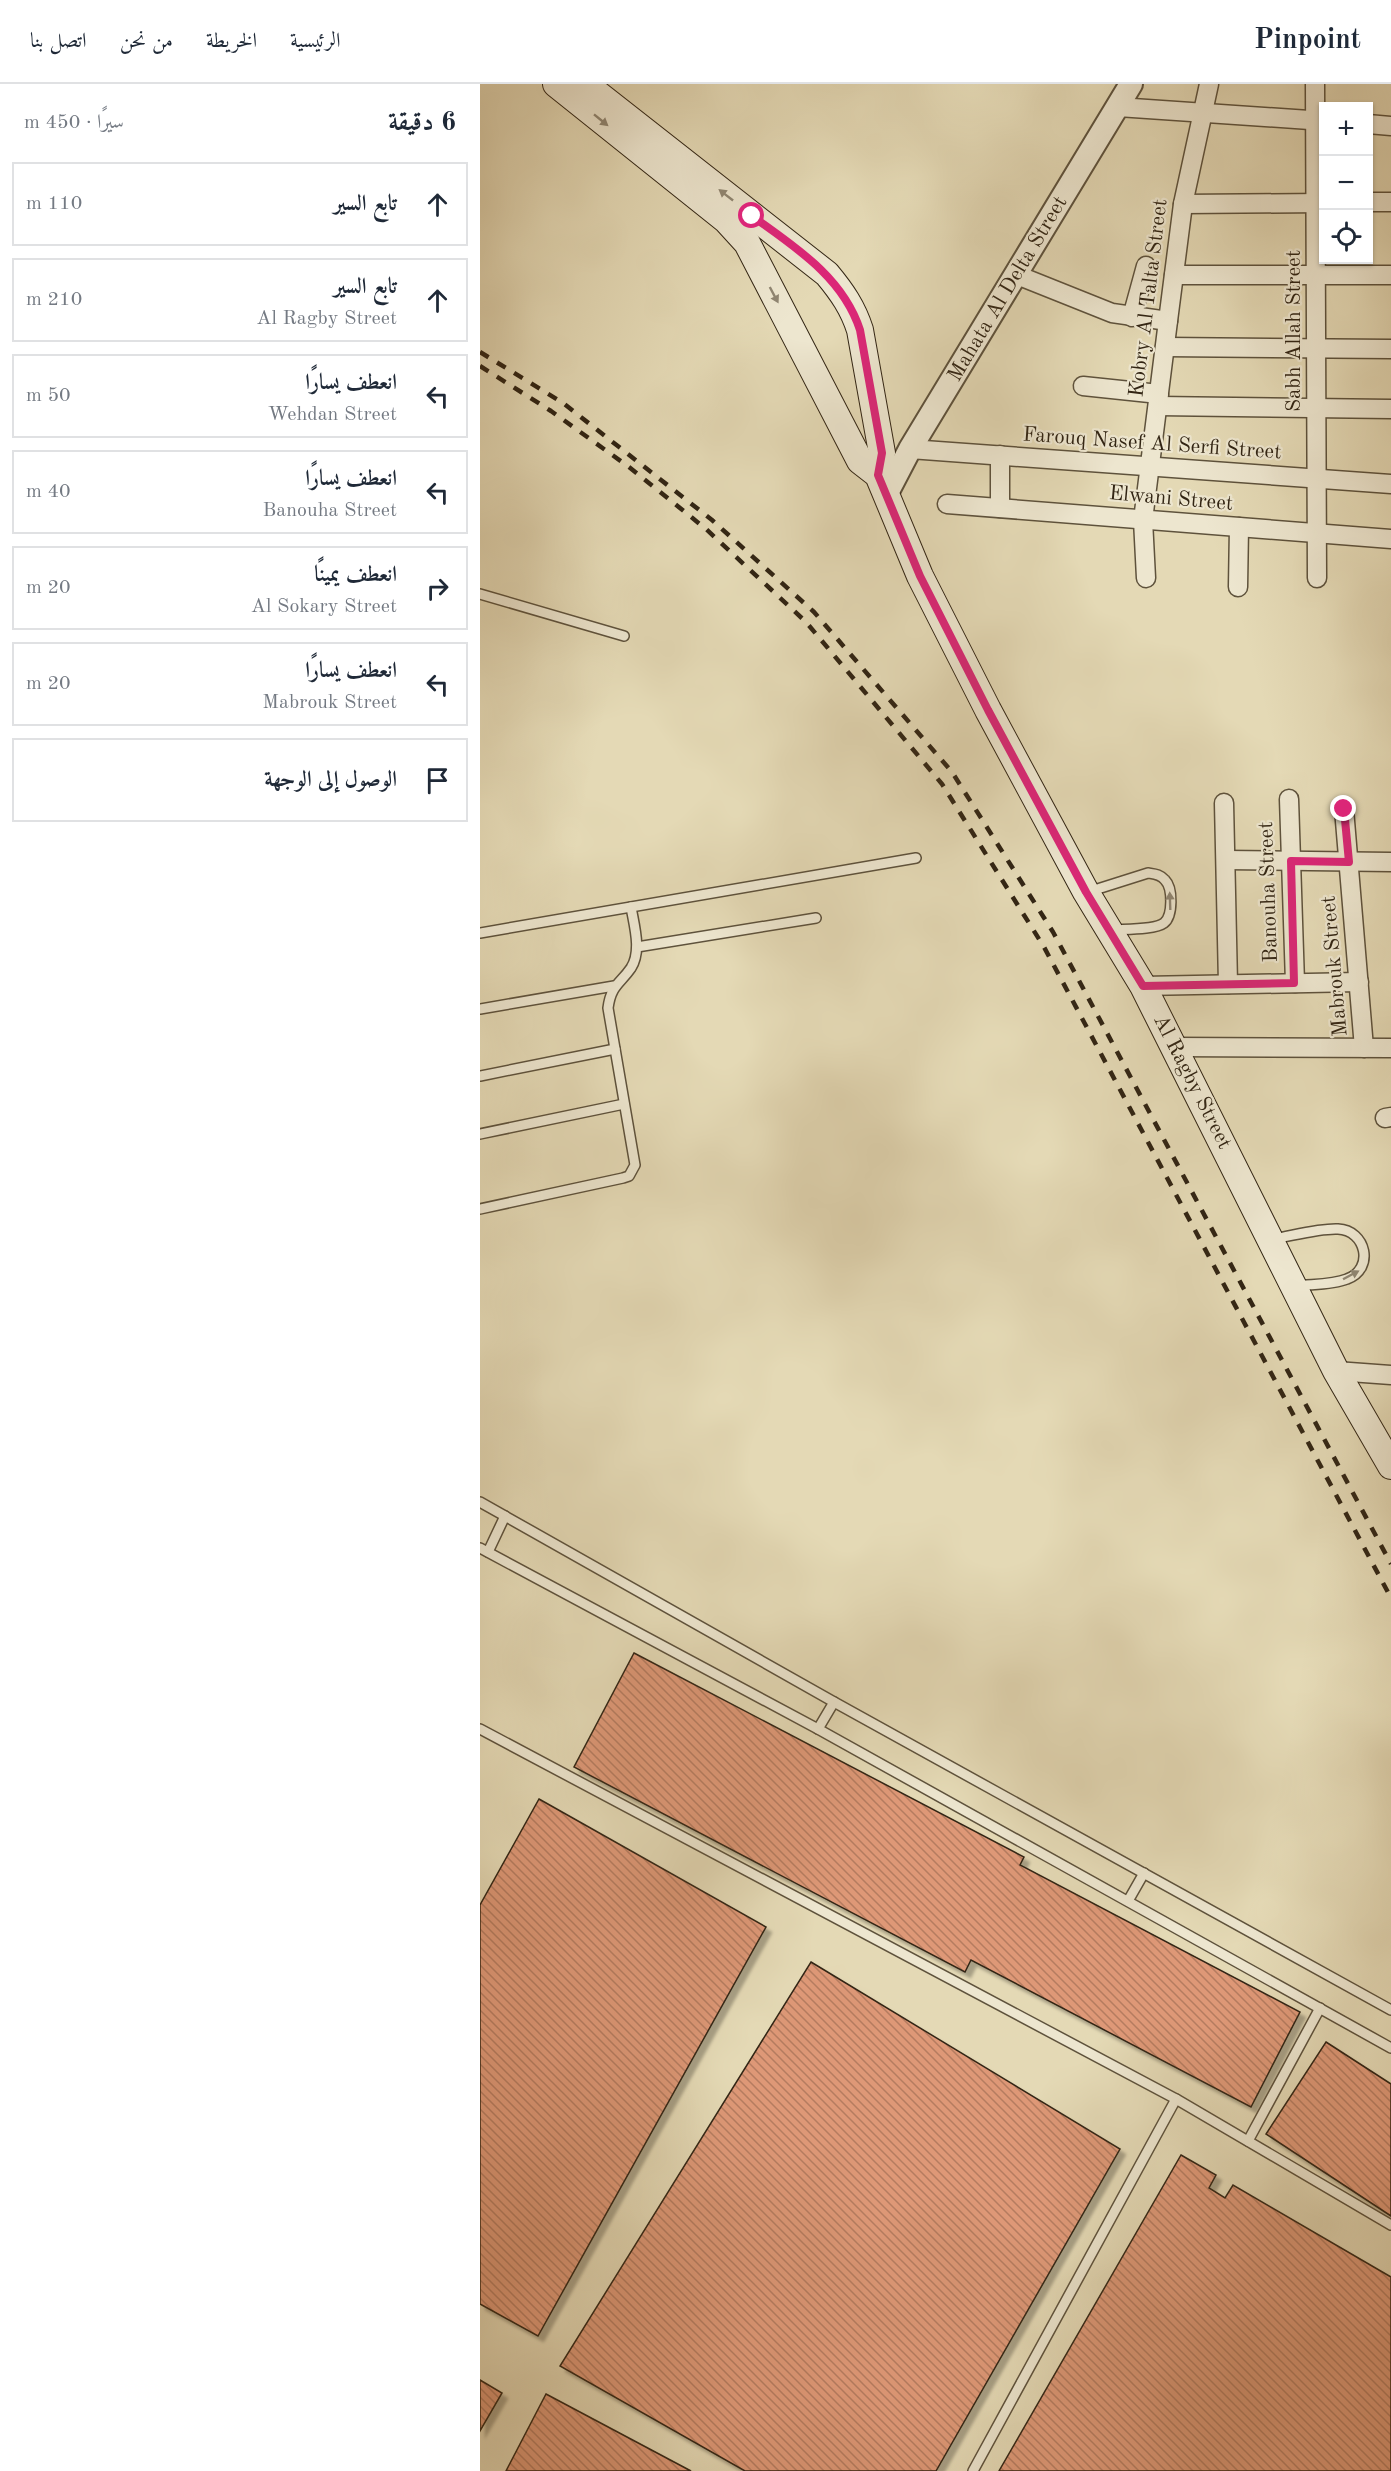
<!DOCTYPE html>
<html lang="ar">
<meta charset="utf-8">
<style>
body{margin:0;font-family:"Old Standard TT",Amiri,serif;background:#f6f6f7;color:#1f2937;direction:rtl}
.controls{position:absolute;right:18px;top:18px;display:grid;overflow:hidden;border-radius:0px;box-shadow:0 2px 4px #0004}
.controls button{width:54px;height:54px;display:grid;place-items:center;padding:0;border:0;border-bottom:2px solid #e0e1e3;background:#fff;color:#1f2937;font:30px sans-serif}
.stop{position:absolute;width:18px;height:18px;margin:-14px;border:4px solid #db2777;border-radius:50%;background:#fff}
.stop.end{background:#db2777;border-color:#fff;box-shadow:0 2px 6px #0008}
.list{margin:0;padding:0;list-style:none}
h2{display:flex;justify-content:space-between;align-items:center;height:78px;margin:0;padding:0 24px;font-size:26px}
h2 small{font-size:20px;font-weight:400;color:#747a83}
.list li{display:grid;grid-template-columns:39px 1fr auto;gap:18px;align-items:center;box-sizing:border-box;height:84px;margin:0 12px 12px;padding:0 12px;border:2px solid #e0e1e3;border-radius:0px}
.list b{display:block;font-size:22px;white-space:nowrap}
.list p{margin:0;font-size:20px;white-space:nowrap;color:#747a83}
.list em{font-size:20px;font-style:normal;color:#747a83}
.icon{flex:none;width:33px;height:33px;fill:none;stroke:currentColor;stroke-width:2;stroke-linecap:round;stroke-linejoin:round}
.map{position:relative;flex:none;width:911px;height:2387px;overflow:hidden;direction:ltr}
header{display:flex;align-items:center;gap:36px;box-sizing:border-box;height:84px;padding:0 30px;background:#fff;border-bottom:2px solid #e0e1e3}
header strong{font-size:28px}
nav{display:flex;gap:33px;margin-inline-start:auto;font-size:21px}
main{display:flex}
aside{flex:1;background:#fff}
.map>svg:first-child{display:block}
.building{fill:url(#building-back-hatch);stroke:#322514;stroke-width:1.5;filter:url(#shadow)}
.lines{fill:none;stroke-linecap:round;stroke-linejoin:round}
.service-casing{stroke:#5e523c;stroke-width:12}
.minor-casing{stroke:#5e523c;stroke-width:21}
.tertiary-casing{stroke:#5e523c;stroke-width:26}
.secondary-casing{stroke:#322514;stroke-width:28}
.service{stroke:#ede6cf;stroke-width:9}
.minor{stroke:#ede6cf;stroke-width:18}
.tertiary{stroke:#ede6cf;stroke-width:22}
.secondary{stroke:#ede6cf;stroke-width:26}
.rail{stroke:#322514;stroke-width:4.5;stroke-dasharray:10 10;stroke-linecap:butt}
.oneway{fill:#908672}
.route{stroke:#db2777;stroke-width:8}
.labels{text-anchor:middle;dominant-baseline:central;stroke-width:4.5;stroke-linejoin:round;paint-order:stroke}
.street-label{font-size:21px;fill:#322514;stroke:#ede6cf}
</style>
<header>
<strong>Pinpoint</strong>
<nav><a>الرئيسية</a><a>الخريطة</a><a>من نحن</a><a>اتصل بنا</a></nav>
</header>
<main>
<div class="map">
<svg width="911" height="2387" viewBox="0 0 911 2387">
<defs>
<pattern id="building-back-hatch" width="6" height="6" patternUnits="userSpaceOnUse" patternTransform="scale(1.5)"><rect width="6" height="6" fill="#de9877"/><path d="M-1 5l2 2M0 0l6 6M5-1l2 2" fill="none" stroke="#b57c60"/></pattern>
<filter id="shadow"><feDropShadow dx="5.5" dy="5.5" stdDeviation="1.5" flood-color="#0004"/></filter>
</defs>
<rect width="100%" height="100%" fill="#e4d9b5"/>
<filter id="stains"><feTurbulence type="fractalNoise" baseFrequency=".00333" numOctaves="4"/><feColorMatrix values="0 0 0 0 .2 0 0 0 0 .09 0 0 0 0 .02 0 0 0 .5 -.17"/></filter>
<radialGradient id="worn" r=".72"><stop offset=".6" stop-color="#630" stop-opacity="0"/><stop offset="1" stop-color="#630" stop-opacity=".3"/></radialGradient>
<g class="building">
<path d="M 154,1569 L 544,1773 L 540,1781 L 820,1928 L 771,2023 L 491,1876 L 485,1888 L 94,1683 Z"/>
<path d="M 59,1715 L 286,1843 L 58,2252 L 0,2220 L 0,1821 Z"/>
<path d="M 331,1878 L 640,2065 L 456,2387 L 265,2387 L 80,2282 Z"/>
<path d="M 846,1958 L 911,2000 L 911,2132 L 786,2050 Z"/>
<path d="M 701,2071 L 736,2091 L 729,2104 L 745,2114 L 753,2101 L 911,2193 L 911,2387 L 519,2387 Z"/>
<path d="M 0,2296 L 22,2309 L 0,2347 Z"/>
<path d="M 66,2310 L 211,2387 L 26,2387 Z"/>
</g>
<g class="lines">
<defs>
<g id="service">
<path d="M 0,510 L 144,552"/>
<path d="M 608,808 L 668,789 C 674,790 680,790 685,796 C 693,804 693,832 684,839 C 675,846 644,845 632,846"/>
<path d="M 0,849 L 436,774"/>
<path d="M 157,863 L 336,834"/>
<path d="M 0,925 L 134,902"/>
<path d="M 0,992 L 135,965"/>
<path d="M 0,1050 L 144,1020"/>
<path d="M 0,1125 L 143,1094 L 149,1092 L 155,1081 L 128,924 C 131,901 140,900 151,884 C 162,867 154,841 151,823"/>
<path d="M 793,1155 C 812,1152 839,1144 858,1145 C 886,1146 895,1185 867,1195 C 852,1201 832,1200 816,1202"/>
<path d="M 0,1418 L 354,1618 L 911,1926"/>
<path d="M 0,1464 L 338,1645 L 911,1964"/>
<path d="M 8,1468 L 25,1432"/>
<path d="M 0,1645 L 696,2015 L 911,2141"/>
<path d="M 338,1645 L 354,1618"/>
<path d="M 648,1817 L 664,1789"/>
<path d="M 768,2057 L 840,1924"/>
<path d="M 493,2387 L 696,2015"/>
</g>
<g id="minor">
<path d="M 835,0 L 837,494"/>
<path d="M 638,23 L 844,37"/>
<path d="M 888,40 L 911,42"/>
<path d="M 888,118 L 911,118"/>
<path d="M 703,120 L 844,119"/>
<path d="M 537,191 L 632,229 L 688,237"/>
<path d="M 694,191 L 911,191"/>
<path d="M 652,233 L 666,182"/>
<path d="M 685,263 L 911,265"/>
<path d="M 603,302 L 679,310"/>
<path d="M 678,322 L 911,325"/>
<path d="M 430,365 L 911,400"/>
<path d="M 520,371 L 520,424"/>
<path d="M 467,420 L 911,455"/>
<path d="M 666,494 L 663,436 L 688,237 L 703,120 L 729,0"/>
<path d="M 758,503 L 759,443"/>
<path d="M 809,715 L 815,899"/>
<path d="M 744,719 L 748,900"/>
<path d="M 864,725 L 884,964"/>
<path d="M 746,776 L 911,778"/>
<path d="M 663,902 L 879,898"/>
<path d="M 694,963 L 911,964"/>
<path d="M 905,1034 L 911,1033"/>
<path d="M 856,1287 L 911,1291"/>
</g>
<path id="tertiary" d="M 406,411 L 430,365 L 651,0"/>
<g id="secondary">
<path d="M 76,0 L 246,136 L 267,159 L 380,377 L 398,391 L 440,492 L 508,626 L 606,808 L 663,902 L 856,1287 L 911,1382"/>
<path d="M 105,0 L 347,190 C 362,208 373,224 380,246 L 402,369 L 398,391"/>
</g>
</defs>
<use href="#service" class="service-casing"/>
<use href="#minor" class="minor-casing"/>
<use href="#tertiary" class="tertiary-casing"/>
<use href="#secondary" class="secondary-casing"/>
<use href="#service" class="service"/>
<use href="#minor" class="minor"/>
<use href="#tertiary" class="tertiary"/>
<use href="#secondary" class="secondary"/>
<g class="rail">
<path d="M 0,268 L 83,319 L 232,436 L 334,528 L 472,688 L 573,848 L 911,1480"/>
<path d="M 0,282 L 71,327 L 149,383 L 226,445 L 326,538 L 462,700 L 564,863 L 911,1514"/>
</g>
</g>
<defs><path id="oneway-solid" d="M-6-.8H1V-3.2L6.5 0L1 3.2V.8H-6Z" transform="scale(1.5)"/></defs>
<g class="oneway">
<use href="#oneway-solid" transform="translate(121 36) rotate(39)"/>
<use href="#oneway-solid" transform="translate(246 111) rotate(-142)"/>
<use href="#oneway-solid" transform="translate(294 211) rotate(62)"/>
<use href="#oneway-solid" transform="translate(690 817) rotate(-92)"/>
<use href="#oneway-solid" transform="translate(871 1191) rotate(-28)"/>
</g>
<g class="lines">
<path class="route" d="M 272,132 C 315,163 363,193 380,246 L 402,369 L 398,391 L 440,492 L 508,626 L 606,808 L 663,902 L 814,899 L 811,777 L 869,778 L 864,725"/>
</g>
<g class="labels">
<g class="street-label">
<text transform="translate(528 205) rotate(-59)">Mahata Al Delta Street</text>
<text transform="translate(669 214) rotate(-83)">Kobry Al Talta Street</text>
<text transform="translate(814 247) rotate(-90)">Sabh Allah Street</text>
<text transform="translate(672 360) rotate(4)">Farouq Nasef Al Serfi Street</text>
<text transform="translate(691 415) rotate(5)">Elwani Street</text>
<text transform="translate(789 808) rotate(-92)">Banouha Street</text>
<text transform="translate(855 882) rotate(-95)">Mabrouk Street</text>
<text transform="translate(712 998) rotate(63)">Al Ragby Street</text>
</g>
</g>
<rect width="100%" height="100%" filter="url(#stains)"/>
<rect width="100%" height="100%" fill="url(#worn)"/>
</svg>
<div class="controls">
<button>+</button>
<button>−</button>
<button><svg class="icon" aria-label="locate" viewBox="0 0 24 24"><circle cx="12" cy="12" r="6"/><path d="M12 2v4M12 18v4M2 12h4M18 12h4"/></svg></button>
</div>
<div class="stop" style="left:272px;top:132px"></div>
<div class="stop end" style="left:864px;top:725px"></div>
</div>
<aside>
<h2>6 دقيقة<small>سيرًا · 450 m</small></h2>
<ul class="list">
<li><svg class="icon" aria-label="ahead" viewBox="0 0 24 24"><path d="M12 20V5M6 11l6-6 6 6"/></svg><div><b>تابع السير</b></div><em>110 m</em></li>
<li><svg class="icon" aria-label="ahead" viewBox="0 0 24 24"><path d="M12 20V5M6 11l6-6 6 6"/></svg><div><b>تابع السير</b><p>Al Ragby Street</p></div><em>210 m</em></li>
<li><svg class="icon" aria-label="left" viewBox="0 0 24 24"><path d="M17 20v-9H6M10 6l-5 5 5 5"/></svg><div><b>انعطف يسارًا</b><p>Wehdan Street</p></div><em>50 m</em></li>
<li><svg class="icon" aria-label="left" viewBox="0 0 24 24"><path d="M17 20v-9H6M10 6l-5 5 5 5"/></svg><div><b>انعطف يسارًا</b><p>Banouha Street</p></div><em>40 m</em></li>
<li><svg class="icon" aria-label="right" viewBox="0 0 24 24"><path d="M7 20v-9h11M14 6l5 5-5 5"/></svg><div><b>انعطف يمينًا</b><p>Al Sokary Street</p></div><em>20 m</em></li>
<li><svg class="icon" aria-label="left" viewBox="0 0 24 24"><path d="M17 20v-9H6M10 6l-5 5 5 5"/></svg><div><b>انعطف يسارًا</b><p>Mabrouk Street</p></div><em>20 m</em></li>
<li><svg class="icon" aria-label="arrive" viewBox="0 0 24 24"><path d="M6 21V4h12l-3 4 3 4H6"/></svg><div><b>الوصول إلى الوجهة</b></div></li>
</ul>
</aside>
</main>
